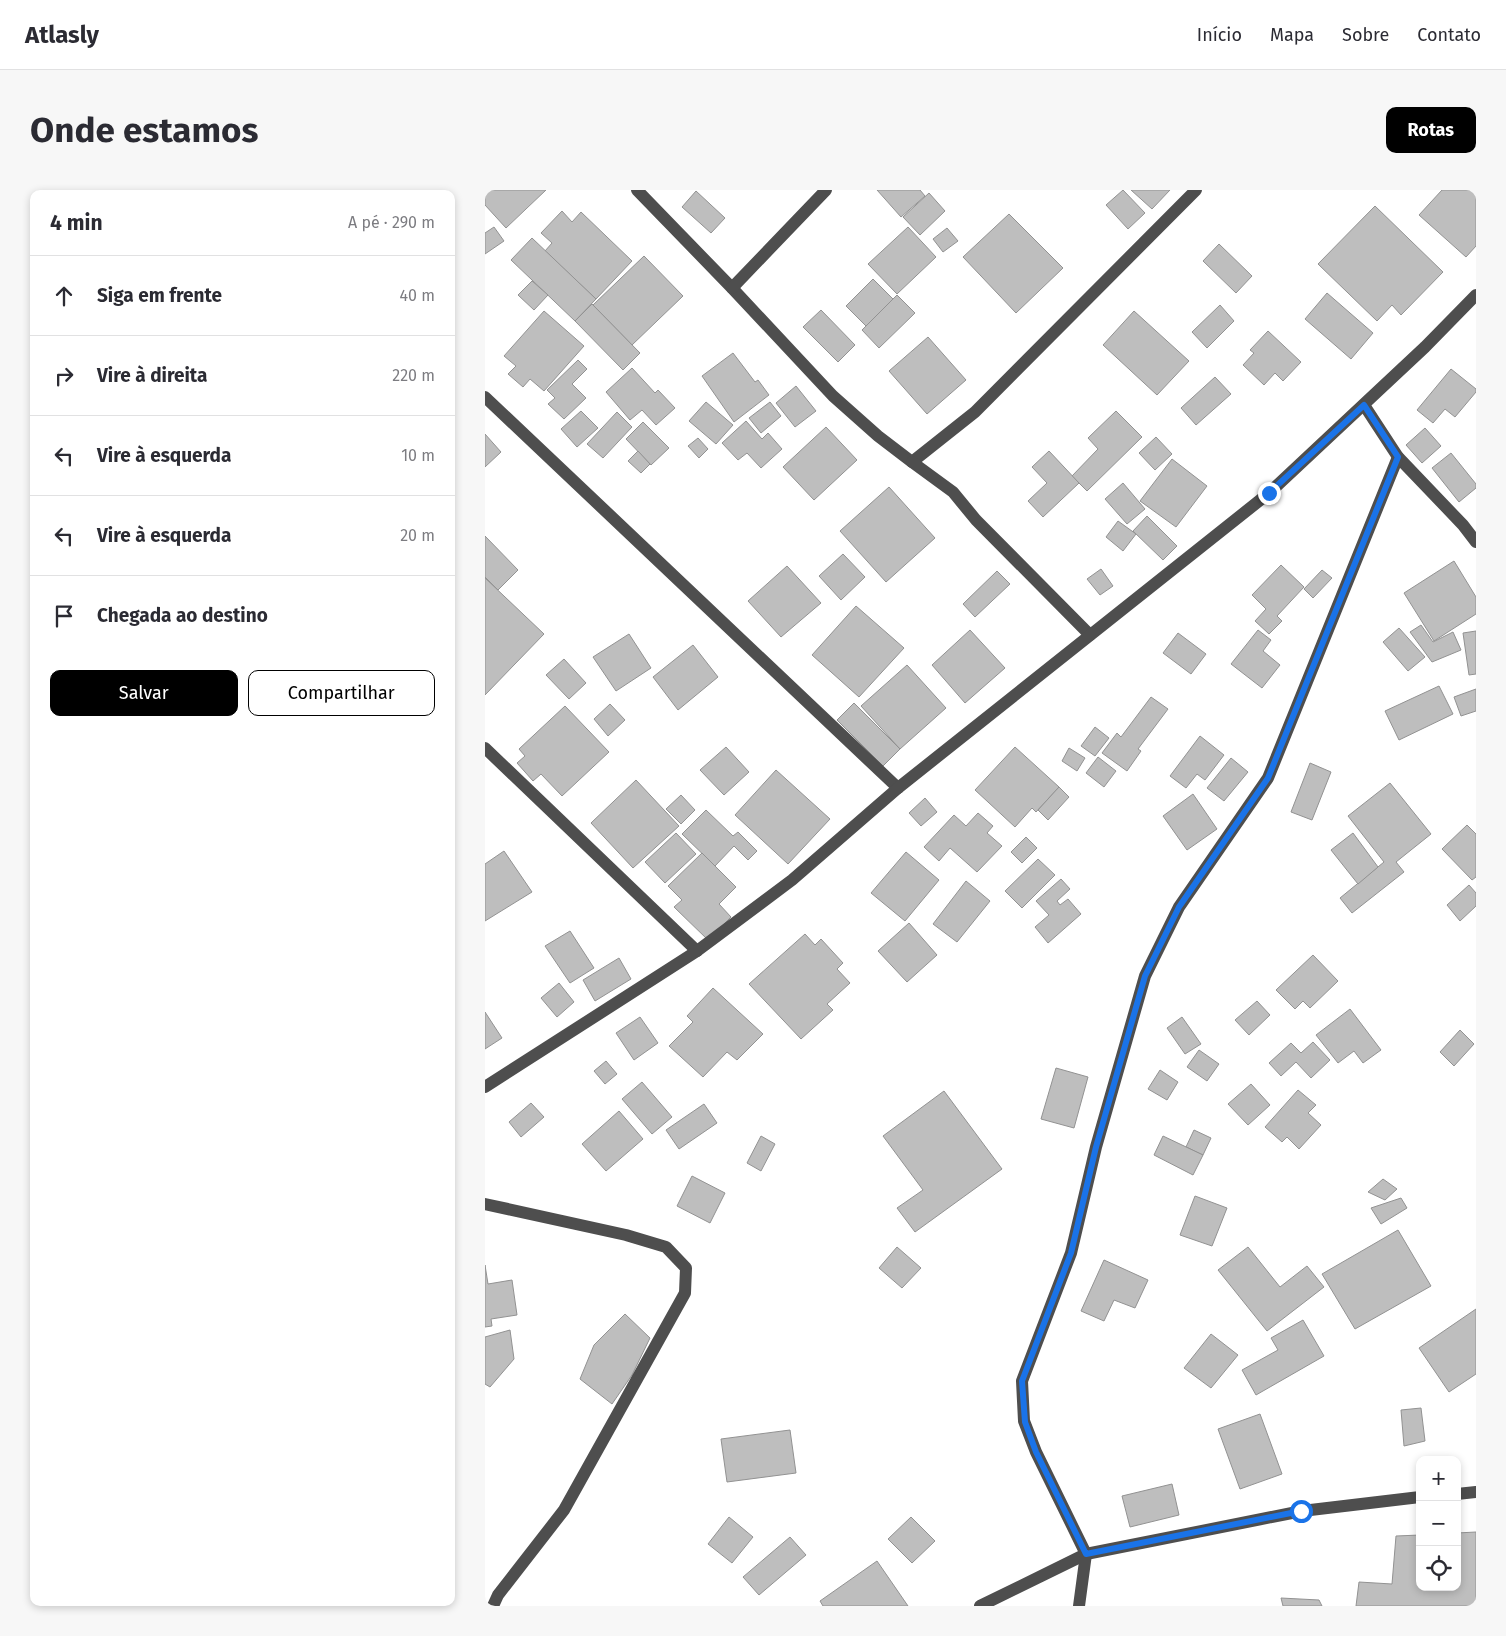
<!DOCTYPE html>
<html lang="pt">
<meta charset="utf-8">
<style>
body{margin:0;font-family:"Fira Sans",sans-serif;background:#f7f7f7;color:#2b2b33}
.controls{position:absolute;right:15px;bottom:15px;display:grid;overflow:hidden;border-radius:10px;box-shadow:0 2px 8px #0003}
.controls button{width:45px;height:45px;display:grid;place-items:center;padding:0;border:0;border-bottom:1px solid #e1e1e2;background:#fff;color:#2b2b33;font:25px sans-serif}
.stop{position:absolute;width:15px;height:15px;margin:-11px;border:4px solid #1a73e8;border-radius:50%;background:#fff}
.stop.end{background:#1a73e8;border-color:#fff;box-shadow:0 1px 5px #0008}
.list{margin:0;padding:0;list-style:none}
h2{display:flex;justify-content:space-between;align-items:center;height:65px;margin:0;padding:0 20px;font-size:21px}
h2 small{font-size:16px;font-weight:400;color:#7c7c81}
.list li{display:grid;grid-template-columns:32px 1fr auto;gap:15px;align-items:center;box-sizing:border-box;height:80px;padding:0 20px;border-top:1px solid #e1e1e2}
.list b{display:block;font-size:19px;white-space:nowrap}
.list em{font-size:16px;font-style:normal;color:#7c7c81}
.actions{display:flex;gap:10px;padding:15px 20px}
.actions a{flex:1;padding:11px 0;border:1px solid #000;border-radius:10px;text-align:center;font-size:18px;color:#000}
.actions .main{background:#000;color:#fff}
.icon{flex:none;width:28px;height:28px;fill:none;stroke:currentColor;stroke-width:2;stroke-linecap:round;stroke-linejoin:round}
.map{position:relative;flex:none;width:991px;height:1416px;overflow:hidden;border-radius:10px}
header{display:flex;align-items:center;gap:30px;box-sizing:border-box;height:70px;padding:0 25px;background:#fff;border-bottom:1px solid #e1e1e2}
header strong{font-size:24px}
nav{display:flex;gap:28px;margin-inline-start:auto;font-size:18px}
.intro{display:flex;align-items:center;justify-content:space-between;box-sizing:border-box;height:120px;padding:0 30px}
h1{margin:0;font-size:35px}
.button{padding:12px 22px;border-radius:10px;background:#000;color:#fff;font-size:18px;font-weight:700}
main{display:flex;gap:30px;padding:0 30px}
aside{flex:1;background:#fff;border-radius:10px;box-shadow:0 2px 8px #0003}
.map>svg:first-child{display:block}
.building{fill:#bebebe;stroke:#929292}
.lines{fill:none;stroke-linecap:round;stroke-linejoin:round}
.minor{stroke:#4e4e4e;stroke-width:12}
.route{stroke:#1a73e8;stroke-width:6}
</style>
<header>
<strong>Atlasly</strong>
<nav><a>Início</a><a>Mapa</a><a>Sobre</a><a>Contato</a></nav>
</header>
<div class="intro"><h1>Onde estamos</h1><a class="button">Rotas</a></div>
<main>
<aside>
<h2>4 min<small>A pé · 290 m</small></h2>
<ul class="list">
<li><svg class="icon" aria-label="ahead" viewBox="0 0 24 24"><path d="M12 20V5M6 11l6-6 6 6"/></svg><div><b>Siga em frente</b></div><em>40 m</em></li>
<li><svg class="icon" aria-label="right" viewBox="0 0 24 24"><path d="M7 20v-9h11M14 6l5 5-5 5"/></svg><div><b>Vire à direita</b></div><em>220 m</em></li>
<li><svg class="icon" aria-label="left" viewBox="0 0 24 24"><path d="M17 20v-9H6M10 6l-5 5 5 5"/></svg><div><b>Vire à esquerda</b></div><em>10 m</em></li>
<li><svg class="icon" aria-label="left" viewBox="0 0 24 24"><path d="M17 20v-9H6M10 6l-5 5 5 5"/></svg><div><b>Vire à esquerda</b></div><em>20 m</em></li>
<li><svg class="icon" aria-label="arrive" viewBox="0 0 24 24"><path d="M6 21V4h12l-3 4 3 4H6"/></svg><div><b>Chegada ao destino</b></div></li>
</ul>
<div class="actions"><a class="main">Salvar</a><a>Compartilhar</a></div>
</aside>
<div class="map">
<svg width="991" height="1416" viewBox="0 0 991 1416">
<rect width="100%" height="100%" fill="#fff"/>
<g class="building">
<path d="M 0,0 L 61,0 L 21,38 L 0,15 Z"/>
<path d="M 392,0 L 435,0 L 440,6 L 416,27 Z"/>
<path d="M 638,0 L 660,23 L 643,39 L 621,15 Z"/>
<path d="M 646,0 L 685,0 L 667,19 Z"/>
<path d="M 957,0 L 991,0 L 991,56 L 981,67 L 934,25 Z"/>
<path d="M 211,1 L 240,28 L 226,43 L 197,17 Z"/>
<path d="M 444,3 L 460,21 L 435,45 L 418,27 Z"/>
<path d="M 890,16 L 958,82 L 916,125 L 907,115 L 892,131 L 833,74 Z"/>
<path d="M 77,21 L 87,32 L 96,22 L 147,71 L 111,109 L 60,61 L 67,53 L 56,43 Z"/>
<path d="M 524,24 L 578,78 L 531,123 L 478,67 Z"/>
<path d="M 9,37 L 19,51 L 0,64 L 0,43 Z"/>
<path d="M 423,37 L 451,67 L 412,104 L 383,74 Z"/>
<path d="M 462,38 L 473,51 L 458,62 L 448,49 Z"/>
<path d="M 47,48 L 111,109 L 90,131 L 26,70 Z"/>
<path d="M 734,54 L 767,86 L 751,103 L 718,71 Z"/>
<path d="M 159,66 L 198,106 L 147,155 L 108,115 Z"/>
<path d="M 388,89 L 408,109 L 381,136 L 361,116 Z"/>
<path d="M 47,91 L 63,105 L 49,120 L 33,105 Z"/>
<path d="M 842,103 L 888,143 L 866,169 L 820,129 Z"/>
<path d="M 412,105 L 430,123 L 394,158 L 377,140 Z"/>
<path d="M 107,114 L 155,163 L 138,180 L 90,131 Z"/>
<path d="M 735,115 L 749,131 L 722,158 L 707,142 Z"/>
<path d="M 336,120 L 370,155 L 353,172 L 318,137 Z"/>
<path d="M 59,121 L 99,156 L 59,201 L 45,189 L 38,197 L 23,184 L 31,176 L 19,166 Z"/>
<path d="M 649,121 L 704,171 L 672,205 L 618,155 Z"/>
<path d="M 783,141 L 816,172 L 798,191 L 790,183 L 779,195 L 758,175 L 769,163 L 765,160 Z"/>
<path d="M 443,147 L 481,190 L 442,224 L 404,181 Z"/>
<path d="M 248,163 L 270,192 L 273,190 L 284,205 L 249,232 L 217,186 Z"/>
<path d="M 93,170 L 102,179 L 87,194 L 101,208 L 79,229 L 63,214 L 70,208 L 62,200 Z"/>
<path d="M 147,178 L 170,203 L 173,200 L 190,218 L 171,235 L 157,220 L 145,230 L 121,202 Z"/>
<path d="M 966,179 L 991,199 L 991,202 L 970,227 L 960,219 L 948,233 L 932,220 Z"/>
<path d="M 730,187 L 746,204 L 711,235 L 696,218 Z"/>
<path d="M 311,196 L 331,221 L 310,237 L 291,213 Z"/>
<path d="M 221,212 L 248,235 L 231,254 L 204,231 Z"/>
<path d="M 285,212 L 296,226 L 276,243 L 264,228 Z"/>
<path d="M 96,221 L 113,238 L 92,257 L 76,239 Z"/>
<path d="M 631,221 L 657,247 L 602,301 L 587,286 L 613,259 L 603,248 Z"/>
<path d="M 132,222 L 147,237 L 118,268 L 102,254 Z"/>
<path d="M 261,231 L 277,249 L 283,243 L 297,259 L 276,278 L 262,263 L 253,270 L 237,253 Z"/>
<path d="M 158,232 L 184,258 L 166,275 L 141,249 Z"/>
<path d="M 341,237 L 372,270 L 329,310 L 298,277 Z"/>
<path d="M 940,238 L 956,256 L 937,273 L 921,255 Z"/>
<path d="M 0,244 L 16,262 L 0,277 Z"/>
<path d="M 671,247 L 687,264 L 670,280 L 654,263 Z"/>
<path d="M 213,248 L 223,259 L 214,268 L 203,256 Z"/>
<path d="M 153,261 L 165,274 L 156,283 L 143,271 Z"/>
<path d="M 564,261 L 594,293 L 558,327 L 543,311 L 562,293 L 547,277 Z"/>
<path d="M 966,263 L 991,294 L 991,298 L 974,312 L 947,278 Z"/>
<path d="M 687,269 L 722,296 L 691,337 L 655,311 Z"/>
<path d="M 638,293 L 660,319 L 642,334 L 620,309 Z"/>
<path d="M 404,297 L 450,348 L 401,392 L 355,341 Z"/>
<path d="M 662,326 L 692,356 L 678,370 L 648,341 Z"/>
<path d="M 633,331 L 651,344 L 638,361 L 621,347 Z"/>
<path d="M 0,346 L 33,380 L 13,400 L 0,387 Z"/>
<path d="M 358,364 L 380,387 L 356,410 L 334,386 Z"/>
<path d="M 969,371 L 991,407 L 991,424 L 949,451 L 919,403 Z"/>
<path d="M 796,375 L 819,397 L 792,426 L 797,431 L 784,444 L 770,431 L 781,419 L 767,405 Z"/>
<path d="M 302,376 L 336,413 L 296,447 L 263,411 Z"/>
<path d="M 616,379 L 628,396 L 615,405 L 602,389 Z"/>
<path d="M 837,380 L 847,388 L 828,408 L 819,399 Z"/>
<path d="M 512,381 L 525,394 L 490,427 L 478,414 Z"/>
<path d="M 0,388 L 59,444 L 0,505 Z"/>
<path d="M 371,416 L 419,458 L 374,507 L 327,465 Z"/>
<path d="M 936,435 L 948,452 L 968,442 L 976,460 L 947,472 L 925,442 Z"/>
<path d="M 914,438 L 940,467 L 923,481 L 898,452 Z"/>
<path d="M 485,440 L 520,478 L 480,513 L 447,475 Z"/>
<path d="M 773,440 L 786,450 L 778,461 L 795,475 L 777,498 L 746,474 Z"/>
<path d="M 991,441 L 991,484 L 984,485 L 978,443 Z"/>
<path d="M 693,443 L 721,464 L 706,484 L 678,463 Z"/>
<path d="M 144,444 L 166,478 L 131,501 L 108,467 Z"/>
<path d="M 208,455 L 233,487 L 193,520 L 168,487 Z"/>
<path d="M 79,469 L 101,493 L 84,509 L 61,485 Z"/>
<path d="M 422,475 L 461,518 L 415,559 L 376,516 Z"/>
<path d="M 954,496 L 968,524 L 914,550 L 900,521 Z"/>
<path d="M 991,499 L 991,521 L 976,526 L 969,507 Z"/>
<path d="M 666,507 L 683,519 L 653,559 L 656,561 L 642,581 L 617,563 L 632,543 L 636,547 Z"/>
<path d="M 369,513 L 415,559 L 398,576 L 352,530 Z"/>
<path d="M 125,514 L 140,530 L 123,546 L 109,529 Z"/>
<path d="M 80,516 L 124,562 L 77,606 L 56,584 L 48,591 L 32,573 L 40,566 L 34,559 Z"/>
<path d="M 610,537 L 624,548 L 610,566 L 596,556 Z"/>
<path d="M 715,546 L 739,565 L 720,590 L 712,584 L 701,598 L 685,586 Z"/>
<path d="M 241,557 L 264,582 L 239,605 L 215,580 Z"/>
<path d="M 530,557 L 574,597 L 551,622 L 547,618 L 530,637 L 490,600 Z"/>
<path d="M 584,558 L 600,568 L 592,581 L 577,571 Z"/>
<path d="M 613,567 L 631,581 L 619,597 L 601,583 Z"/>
<path d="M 746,568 L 763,582 L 739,611 L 722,598 Z"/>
<path d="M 825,573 L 846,582 L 827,630 L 806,622 Z"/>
<path d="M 291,580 L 345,629 L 303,674 L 250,625 Z"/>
<path d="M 151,590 L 194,636 L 148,678 L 106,633 Z"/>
<path d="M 905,593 L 946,644 L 911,672 L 919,682 L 867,723 L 855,708 L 899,672 L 863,626 Z"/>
<path d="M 574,597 L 584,607 L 563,630 L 553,620 Z"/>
<path d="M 708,604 L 732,639 L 702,660 L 678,626 Z"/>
<path d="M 196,605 L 210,620 L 196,634 L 181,619 Z"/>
<path d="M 440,608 L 452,622 L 436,636 L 424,623 Z"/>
<path d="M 221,620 L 248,646 L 253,642 L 272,661 L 263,670 L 249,656 L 230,676 L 197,644 Z"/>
<path d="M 493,623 L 508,636 L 502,643 L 517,656 L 492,682 L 465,658 L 454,671 L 439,657 L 469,625 L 481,636 Z"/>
<path d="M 982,635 L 991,644 L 991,687 L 987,690 L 957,659 Z"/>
<path d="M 191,643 L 211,664 L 180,693 L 160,672 Z"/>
<path d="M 868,643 L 893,677 L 873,694 L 846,660 Z"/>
<path d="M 541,647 L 552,658 L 537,673 L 526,662 Z"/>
<path d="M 19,661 L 47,702 L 0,731 L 0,674 Z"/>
<path d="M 421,662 L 454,690 L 420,731 L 386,703 Z"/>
<path d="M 217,663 L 251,697 L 234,714 L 246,727 L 223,750 L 189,717 L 197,710 L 183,696 Z"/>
<path d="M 553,669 L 570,685 L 537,718 L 520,701 Z"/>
<path d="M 576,689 L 585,699 L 572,711 L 575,715 L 583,709 L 596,724 L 563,753 L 550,737 L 564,725 L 551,711 Z"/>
<path d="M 481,691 L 505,711 L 472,752 L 448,734 Z"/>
<path d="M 984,695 L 991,703 L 991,716 L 975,731 L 962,715 Z"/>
<path d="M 424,733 L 452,765 L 422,792 L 393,761 Z"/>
<path d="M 85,741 L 109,778 L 85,793 L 60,756 Z"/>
<path d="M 320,744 L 330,755 L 336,749 L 358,773 L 352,779 L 365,793 L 342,814 L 348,820 L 316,849 L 264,794 Z"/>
<path d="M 828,765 L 853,791 L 825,818 L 818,811 L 810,819 L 791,800 Z"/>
<path d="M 134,768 L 146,789 L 110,811 L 98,790 Z"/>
<path d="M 74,793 L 89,812 L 72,827 L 56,808 Z"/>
<path d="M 228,798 L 278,844 L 252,870 L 242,862 L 218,887 L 184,856 L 208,832 L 202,826 Z"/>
<path d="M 772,811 L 785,825 L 764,845 L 750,830 Z"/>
<path d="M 865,819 L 896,860 L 878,873 L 869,861 L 853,873 L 831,845 Z"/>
<path d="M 0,822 L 17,848 L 0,859 Z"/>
<path d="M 155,827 L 173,853 L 149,870 L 131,843 Z"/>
<path d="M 697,827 L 716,854 L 700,864 L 682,838 Z"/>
<path d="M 975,840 L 989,854 L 969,876 L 955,862 Z"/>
<path d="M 828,852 L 845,870 L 826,888 L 811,872 L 796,886 L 784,873 L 806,853 L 816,863 Z"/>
<path d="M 714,860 L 734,874 L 722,891 L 702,877 Z"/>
<path d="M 121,871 L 132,884 L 120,894 L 109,881 Z"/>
<path d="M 571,878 L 603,887 L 589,938 L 556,929 Z"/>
<path d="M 675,880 L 693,892 L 682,910 L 663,899 Z"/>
<path d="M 157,892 L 187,927 L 167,944 L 137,909 Z"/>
<path d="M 766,894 L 785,915 L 763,935 L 743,914 Z"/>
<path d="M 813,900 L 831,915 L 823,923 L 836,935 L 814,959 L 802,947 L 797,952 L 780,937 Z"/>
<path d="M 459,901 L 517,979 L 430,1042 L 412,1018 L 438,1000 L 398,946 Z"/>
<path d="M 46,913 L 59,927 L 36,947 L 24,932 Z"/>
<path d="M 219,914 L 232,933 L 194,959 L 181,940 Z"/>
<path d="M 134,921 L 158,949 L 121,981 L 97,954 Z"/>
<path d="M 709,940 L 726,948 L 718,965 L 701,957 Z"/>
<path d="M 276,946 L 290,954 L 276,981 L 262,973 Z"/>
<path d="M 678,946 L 718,965 L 708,985 L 669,965 Z"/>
<path d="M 207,986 L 240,1003 L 225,1033 L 192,1016 Z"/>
<path d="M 898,989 L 912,999 L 900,1010 L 883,1002 Z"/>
<path d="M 710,1006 L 742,1018 L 727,1056 L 695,1045 Z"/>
<path d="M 916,1008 L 922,1018 L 896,1034 L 886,1018 Z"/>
<path d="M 913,1040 L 946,1096 L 870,1139 L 837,1084 Z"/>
<path d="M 412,1057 L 436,1078 L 417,1098 L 394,1078 Z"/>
<path d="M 763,1057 L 795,1097 L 822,1076 L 839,1097 L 782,1141 L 733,1080 Z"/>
<path d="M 619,1070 L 663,1090 L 650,1118 L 629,1110 L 619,1131 L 596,1121 Z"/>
<path d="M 0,1075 L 3,1094 L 27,1090 L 32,1125 L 6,1129 L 7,1136 L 0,1137 Z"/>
<path d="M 991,1119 L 991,1184 L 964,1202 L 934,1158 Z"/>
<path d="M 140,1124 L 165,1148 L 147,1185 L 127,1214 L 95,1189 L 109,1155 Z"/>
<path d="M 818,1130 L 839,1166 L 771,1205 L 757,1180 L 793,1160 L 786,1148 Z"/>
<path d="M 25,1140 L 29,1169 L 5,1197 L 0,1194 L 0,1147 Z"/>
<path d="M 726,1144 L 753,1165 L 726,1198 L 699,1178 Z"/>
<path d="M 936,1218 L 940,1251 L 919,1256 L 916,1220 Z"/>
<path d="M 775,1224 L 797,1284 L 755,1299 L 733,1239 Z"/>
<path d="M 305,1240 L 311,1283 L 242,1292 L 236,1249 Z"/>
<path d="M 687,1294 L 694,1325 L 645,1337 L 637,1306 Z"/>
<path d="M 244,1327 L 268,1347 L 247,1373 L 223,1354 Z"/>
<path d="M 426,1327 L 450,1351 L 427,1373 L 403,1349 Z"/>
<path d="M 991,1342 L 991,1416 L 871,1416 L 874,1392 L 907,1394 L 911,1346 L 935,1345 L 935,1397 L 972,1397 L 972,1343 Z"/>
<path d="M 305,1347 L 321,1365 L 274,1405 L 258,1387 Z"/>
<path d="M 392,1371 L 423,1416 L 338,1416 L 335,1411 Z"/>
<path d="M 796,1408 L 834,1410 L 837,1416 L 798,1416 Z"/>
</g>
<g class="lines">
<g class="minor">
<path d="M 152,0 L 247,98 L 348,206 L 393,246 L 427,272 L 490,222 L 711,0"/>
<path d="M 247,98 L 341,0"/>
<path d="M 0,207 L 413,598"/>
<path d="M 879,215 L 913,267 L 978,335 L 991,352"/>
<path d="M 427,272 L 468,302 L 491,330 L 605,445"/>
<path d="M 0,558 L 212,761"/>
<path d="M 0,897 L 212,761 L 307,690 L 413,598 L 784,303 L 940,157 L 991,105"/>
<path d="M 0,1014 L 141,1045 L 181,1057 L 201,1078 L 200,1103 L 79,1320 L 13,1405 L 8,1416"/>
<path d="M 972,1304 L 991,1302"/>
<path d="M 495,1416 L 601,1364 L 817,1321 L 935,1307"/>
<path d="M 594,1416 L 601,1364 L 551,1262 L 539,1231 L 537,1191 L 586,1063 L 611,957 L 660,786 L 694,717 L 783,588 L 913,267"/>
</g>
</g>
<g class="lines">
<path class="route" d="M 784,303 L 879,215 L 913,267 L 783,588 L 694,717 L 660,786 L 611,957 L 586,1063 L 537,1191 L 540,1232 L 551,1262 L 601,1364 L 816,1321"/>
</g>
</svg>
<div class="controls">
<button>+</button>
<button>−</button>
<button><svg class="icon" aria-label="locate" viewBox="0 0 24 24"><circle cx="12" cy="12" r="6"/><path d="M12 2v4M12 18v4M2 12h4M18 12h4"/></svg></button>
</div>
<div class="stop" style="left:816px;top:1321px"></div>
<div class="stop end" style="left:784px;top:303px"></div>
</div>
</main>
